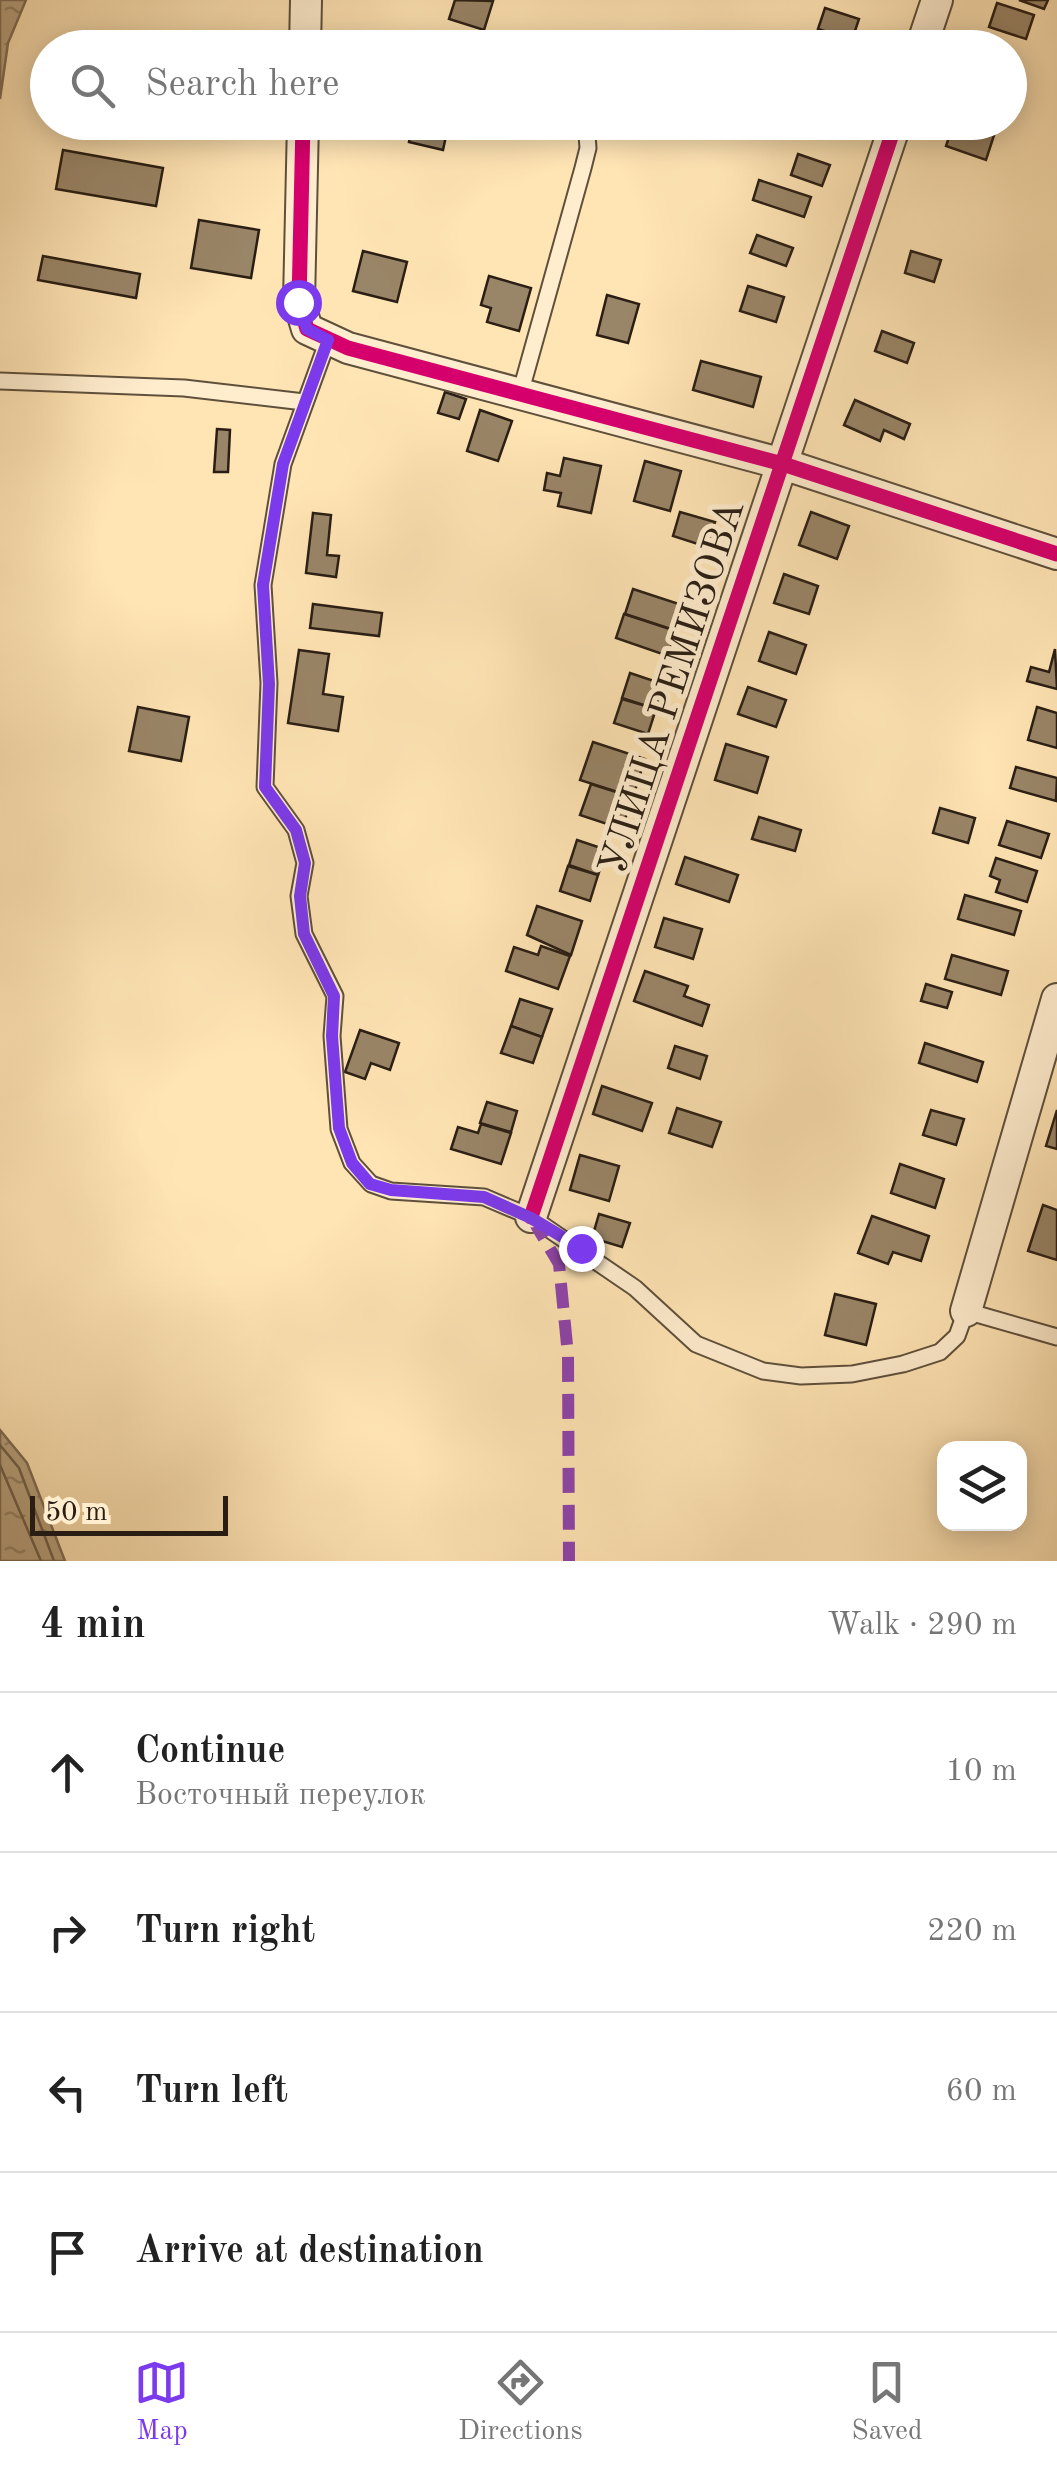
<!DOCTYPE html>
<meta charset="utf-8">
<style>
body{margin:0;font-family:"Old Standard TT",serif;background:#f6f6f6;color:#222}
.controls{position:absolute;right:30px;bottom:30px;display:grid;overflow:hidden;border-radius:20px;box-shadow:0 5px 25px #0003}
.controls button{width:90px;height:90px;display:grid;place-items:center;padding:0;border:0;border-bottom:2px solid #e0e0e0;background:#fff;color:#222;font:50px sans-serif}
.scale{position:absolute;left:30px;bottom:25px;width:198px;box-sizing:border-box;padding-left:10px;border:5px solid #2a1e14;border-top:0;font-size:28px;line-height:35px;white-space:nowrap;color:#2a1e14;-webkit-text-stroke:8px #ffedce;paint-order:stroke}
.stop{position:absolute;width:30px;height:30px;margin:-22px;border:8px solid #7c3aed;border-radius:50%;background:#fff}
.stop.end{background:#7c3aed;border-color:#fff;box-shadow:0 2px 10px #0008}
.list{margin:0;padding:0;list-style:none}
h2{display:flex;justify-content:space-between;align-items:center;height:130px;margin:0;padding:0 40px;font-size:42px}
h2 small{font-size:32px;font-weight:400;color:#767676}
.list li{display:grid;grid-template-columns:65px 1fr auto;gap:30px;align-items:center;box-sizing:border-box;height:160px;padding:0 40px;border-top:2px solid #e0e0e0}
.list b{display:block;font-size:38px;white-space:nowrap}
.list p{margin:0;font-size:32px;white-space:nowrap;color:#767676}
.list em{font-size:32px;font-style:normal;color:#767676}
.icon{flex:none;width:55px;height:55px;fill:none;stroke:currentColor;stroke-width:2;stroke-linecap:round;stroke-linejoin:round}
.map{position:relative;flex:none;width:1057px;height:1561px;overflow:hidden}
.search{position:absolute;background:#fff;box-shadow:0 5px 25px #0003;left:30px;right:30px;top:30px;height:110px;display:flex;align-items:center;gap:25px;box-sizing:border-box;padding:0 35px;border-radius:55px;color:#767676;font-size:38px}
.sheet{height:770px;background:#fff}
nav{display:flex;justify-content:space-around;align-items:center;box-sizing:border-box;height:140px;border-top:2px solid #e0e0e0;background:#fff;font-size:28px;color:#767676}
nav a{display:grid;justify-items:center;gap:5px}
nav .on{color:#7c3aed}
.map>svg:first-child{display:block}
.water{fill:url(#water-ripples);stroke:#7f6d54;stroke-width:2.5}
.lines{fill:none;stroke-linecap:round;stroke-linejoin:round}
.shore{stroke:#706049;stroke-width:2.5}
.building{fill:#998567;stroke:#2a1e14;stroke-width:2.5}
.service-casing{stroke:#5f503c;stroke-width:19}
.minor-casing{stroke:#5f503c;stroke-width:34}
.service{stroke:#ffedce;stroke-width:15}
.minor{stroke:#ffedce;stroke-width:30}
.quiet{stroke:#8e44ad;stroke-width:12;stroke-dasharray:25 12;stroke-linecap:butt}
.cycleway-casing{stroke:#ffedce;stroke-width:21}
.cycleway{stroke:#d6006c;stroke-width:15}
.route{stroke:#7c3aed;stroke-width:12}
.labels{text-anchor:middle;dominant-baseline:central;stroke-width:10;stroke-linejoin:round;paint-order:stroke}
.street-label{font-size:40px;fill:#2a1e14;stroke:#ffedce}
</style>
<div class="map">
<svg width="1057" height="1561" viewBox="0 0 1057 1561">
<defs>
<pattern id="water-ripples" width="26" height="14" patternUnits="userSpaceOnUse" patternTransform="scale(2.5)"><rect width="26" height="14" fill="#b7a17e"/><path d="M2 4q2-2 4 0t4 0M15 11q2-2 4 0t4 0" fill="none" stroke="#958366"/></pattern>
</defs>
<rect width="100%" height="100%" fill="#ffe4b4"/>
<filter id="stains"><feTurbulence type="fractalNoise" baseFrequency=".002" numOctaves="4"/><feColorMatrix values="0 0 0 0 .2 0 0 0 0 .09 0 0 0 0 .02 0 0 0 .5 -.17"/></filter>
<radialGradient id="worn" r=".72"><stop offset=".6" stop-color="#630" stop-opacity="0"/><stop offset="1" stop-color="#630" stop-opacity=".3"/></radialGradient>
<g class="water">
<path d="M 0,0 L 26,0 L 8,43 L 0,99 Z"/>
<path d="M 0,1430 L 27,1463 L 65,1561 L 0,1561 Z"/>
</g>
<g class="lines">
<g class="shore">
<path d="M 0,1445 L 19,1468 L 54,1561"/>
<path d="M 0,1465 L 41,1561"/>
</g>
</g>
<g class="building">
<path d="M 455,0 L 493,1 L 484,30 L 449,19 Z"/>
<path d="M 1019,0 L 1048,0 L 1044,9 Z"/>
<path d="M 997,3 L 1034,15 L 1026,39 L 989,27 Z"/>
<path d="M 825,8 L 859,19 L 852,40 L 818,29 Z"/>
<rect x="223" y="122" width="37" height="10"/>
<path d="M 413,122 L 449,122 L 443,150 L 409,142 Z"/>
<path d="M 954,122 L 997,126 L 986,160 L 946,146 Z"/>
<path d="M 63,150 L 163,168 L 156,206 L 56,189 Z"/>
<path d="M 798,154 L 830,165 L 822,186 L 791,175 Z"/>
<path d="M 759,180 L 811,197 L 804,217 L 753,200 Z"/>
<path d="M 199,220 L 259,230 L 251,278 L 191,268 Z"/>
<path d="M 757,235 L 793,248 L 786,266 L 750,253 Z"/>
<path d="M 363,251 L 407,262 L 397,302 L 353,291 Z"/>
<path d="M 911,251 L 941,260 L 934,282 L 905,273 Z"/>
<path d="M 43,256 L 140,274 L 136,298 L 38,280 Z"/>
<path d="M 489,276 L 531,288 L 519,331 L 487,322 L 491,308 L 481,305 Z"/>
<path d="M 748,286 L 784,297 L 776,322 L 740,311 Z"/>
<path d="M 607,295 L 639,304 L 628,343 L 597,335 Z"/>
<path d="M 882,331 L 914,343 L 907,363 L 875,351 Z"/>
<path d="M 701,361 L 761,377 L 753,407 L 693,390 Z"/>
<path d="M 445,392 L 466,399 L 459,419 L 438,413 Z"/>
<path d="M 855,400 L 910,424 L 904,439 L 884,430 L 880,441 L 844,425 Z"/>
<path d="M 480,410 L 512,421 L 498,461 L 467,451 Z"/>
<path d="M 217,429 L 230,430 L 228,472 L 214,472 Z"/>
<path d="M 564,458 L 601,466 L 591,513 L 558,506 L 561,493 L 544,490 L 547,473 L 560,476 Z"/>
<path d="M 645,461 L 681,471 L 670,511 L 634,501 Z"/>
<path d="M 680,512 L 715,522 L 707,547 L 673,536 Z"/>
<path d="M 811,512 L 849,526 L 837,559 L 799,545 Z"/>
<path d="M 313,513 L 331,515 L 327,555 L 339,556 L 336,577 L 306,573 Z"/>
<path d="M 784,574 L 818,586 L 809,614 L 774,603 Z"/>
<path d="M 633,589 L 685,606 L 677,631 L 625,614 Z"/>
<path d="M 313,604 L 382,613 L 379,636 L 310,628 Z"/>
<path d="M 624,614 L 676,631 L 668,656 L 616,638 Z"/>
<path d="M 769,632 L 806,645 L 796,674 L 759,661 Z"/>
<path d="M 1055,649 L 1057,689 L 1027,681 L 1031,667 L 1049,672 Z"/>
<path d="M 299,650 L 329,654 L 323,694 L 343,697 L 338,731 L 288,723 Z"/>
<path d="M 630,673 L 663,684 L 656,709 L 622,698 Z"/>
<path d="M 748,687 L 786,700 L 776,727 L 738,714 Z"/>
<path d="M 622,699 L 656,709 L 648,734 L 614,723 Z"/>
<path d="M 138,707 L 189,717 L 181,761 L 129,751 Z"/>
<path d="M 1037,707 L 1057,713 L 1057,748 L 1028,740 Z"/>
<path d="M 593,742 L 645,759 L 633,797 L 580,780 Z"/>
<path d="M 726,744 L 768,757 L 757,793 L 715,780 Z"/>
<path d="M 1016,767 L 1057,778 L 1056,801 L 1010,788 Z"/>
<path d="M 591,784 L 632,797 L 622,829 L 580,815 Z"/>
<path d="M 940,808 L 975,818 L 968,843 L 933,833 Z"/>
<path d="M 759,817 L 801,830 L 795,851 L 752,839 Z"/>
<path d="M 1007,821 L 1049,834 L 1041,858 L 999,845 Z"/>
<path d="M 577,840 L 607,850 L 598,875 L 569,865 Z"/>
<path d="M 685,857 L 738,875 L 729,902 L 676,884 Z"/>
<path d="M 996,858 L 1037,871 L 1027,902 L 996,892 L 1000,880 L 990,876 Z"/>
<path d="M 568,866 L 598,875 L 590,901 L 560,891 Z"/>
<path d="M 965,895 L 1021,911 L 1014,935 L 958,919 Z"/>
<path d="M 537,906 L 582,921 L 571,955 L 527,935 Z"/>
<path d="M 664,918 L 702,929 L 693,959 L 655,947 Z"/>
<path d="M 541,946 L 570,956 L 558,989 L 506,971 L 514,947 L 538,955 Z"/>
<path d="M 952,955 L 1008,971 L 1001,995 L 945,979 Z"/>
<path d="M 645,971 L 688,986 L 684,996 L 709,1005 L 702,1026 L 634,1001 Z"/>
<path d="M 926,984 L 952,992 L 947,1008 L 921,1001 Z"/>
<path d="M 520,999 L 552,1009 L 542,1037 L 511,1026 Z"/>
<path d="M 511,1026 L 542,1037 L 533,1063 L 501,1053 Z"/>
<path d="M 360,1030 L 399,1043 L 390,1070 L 371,1063 L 365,1079 L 345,1072 Z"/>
<path d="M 925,1043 L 983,1062 L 977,1082 L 919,1063 Z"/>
<path d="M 675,1046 L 707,1056 L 700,1079 L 668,1068 Z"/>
<path d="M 602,1086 L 652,1103 L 642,1131 L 593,1114 Z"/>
<path d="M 487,1102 L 517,1111 L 511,1132 L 480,1123 Z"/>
<path d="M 677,1108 L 721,1122 L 712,1147 L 669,1133 Z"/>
<path d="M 931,1110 L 964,1119 L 956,1145 L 923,1135 Z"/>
<path d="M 1057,1110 L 1057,1149 L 1046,1146 Z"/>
<path d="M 481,1124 L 511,1133 L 501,1164 L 451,1149 L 458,1127 L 478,1133 Z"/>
<path d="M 580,1155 L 619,1166 L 609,1201 L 570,1190 Z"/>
<path d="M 900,1164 L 944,1179 L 935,1208 L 891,1193 Z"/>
<path d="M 1043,1205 L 1057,1210 L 1057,1260 L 1028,1251 Z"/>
<path d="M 599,1214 L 630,1223 L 622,1247 L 592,1238 Z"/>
<path d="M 872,1216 L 929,1236 L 921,1261 L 893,1252 L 888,1264 L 858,1253 Z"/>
<path d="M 835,1294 L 876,1304 L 866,1345 L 825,1335 Z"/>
</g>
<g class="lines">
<defs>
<g id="service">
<path d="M 328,340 L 283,464 L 263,585 L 269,683 L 265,787 L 296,830 L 305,863 L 299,896 L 304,934 L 335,996 L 332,1036 L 339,1129 L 352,1163 L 371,1184 L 391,1191 L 484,1197 L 531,1217 L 635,1288 L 696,1344 L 763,1371 L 801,1376 L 852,1374 L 903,1364 L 940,1352 L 957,1336 L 966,1311 L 1057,1337"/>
<path d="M 0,381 L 184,388 L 304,402"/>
<path d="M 520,394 L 583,168 L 588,148 L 586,122"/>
</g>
<g id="minor">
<path d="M 305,48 L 306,0"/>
<path d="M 921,48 L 937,0"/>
<path d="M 303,122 L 299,302 L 307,329 L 348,348 L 783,464 L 1057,554"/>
<path d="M 531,1217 L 896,122"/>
<path d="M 966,1311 L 1057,999"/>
</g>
</defs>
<use href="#service" class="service-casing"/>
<use href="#minor" class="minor-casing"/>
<use href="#service" class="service"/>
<use href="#minor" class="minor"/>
<path class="quiet" d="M 531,1217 L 559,1264 L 568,1355 L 569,1561"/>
<defs>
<g id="cycleway">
<path d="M 303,122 L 299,302 L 307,329 L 348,348 L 783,464 L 1057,554"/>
<path d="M 531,1217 L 896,122"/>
</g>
</defs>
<use href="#cycleway" class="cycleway-casing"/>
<use href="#cycleway" class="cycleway"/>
</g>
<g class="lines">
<path class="route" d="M 298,302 L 307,329 L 328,340 L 283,464 L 263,585 L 269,684 L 265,787 L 296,830 L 305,863 L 300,896 L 304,934 L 334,996 L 332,1036 L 339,1128 L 352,1163 L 370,1184 L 391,1190 L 484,1197 L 531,1218 L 581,1248"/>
</g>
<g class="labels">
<g class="street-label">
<text transform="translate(674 688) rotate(-72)">УЛИЦА РЕМИЗОВА</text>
</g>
</g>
<rect width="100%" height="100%" filter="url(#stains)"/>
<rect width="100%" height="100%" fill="url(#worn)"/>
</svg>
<div class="controls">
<button><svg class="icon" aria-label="layers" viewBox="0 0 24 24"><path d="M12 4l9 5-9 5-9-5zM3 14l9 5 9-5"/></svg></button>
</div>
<div class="scale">50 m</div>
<div class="stop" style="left:298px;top:302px"></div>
<div class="stop end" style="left:581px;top:1248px"></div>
<div class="search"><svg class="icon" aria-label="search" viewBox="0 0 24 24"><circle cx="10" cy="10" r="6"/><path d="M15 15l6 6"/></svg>Search here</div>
</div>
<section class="sheet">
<h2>4 min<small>Walk · 290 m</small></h2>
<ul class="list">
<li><svg class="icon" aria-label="ahead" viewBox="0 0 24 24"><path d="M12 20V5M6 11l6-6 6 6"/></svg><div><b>Continue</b><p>Восточный переулок</p></div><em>10 m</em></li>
<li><svg class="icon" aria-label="right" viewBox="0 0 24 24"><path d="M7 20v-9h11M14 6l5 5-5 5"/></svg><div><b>Turn right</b></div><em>220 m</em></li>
<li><svg class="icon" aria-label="left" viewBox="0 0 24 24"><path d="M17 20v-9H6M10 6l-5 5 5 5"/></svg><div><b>Turn left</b></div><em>60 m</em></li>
<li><svg class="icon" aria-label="arrive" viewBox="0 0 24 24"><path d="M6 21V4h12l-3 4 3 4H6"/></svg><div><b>Arrive at destination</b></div></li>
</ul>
</section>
<nav>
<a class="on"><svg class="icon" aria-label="map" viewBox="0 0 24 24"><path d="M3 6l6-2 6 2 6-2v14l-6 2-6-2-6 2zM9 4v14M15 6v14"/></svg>Map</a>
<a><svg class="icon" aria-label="directions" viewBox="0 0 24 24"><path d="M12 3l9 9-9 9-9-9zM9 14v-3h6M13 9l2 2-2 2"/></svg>Directions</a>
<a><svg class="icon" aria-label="saved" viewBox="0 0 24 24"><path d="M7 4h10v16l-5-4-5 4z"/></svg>Saved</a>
</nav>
